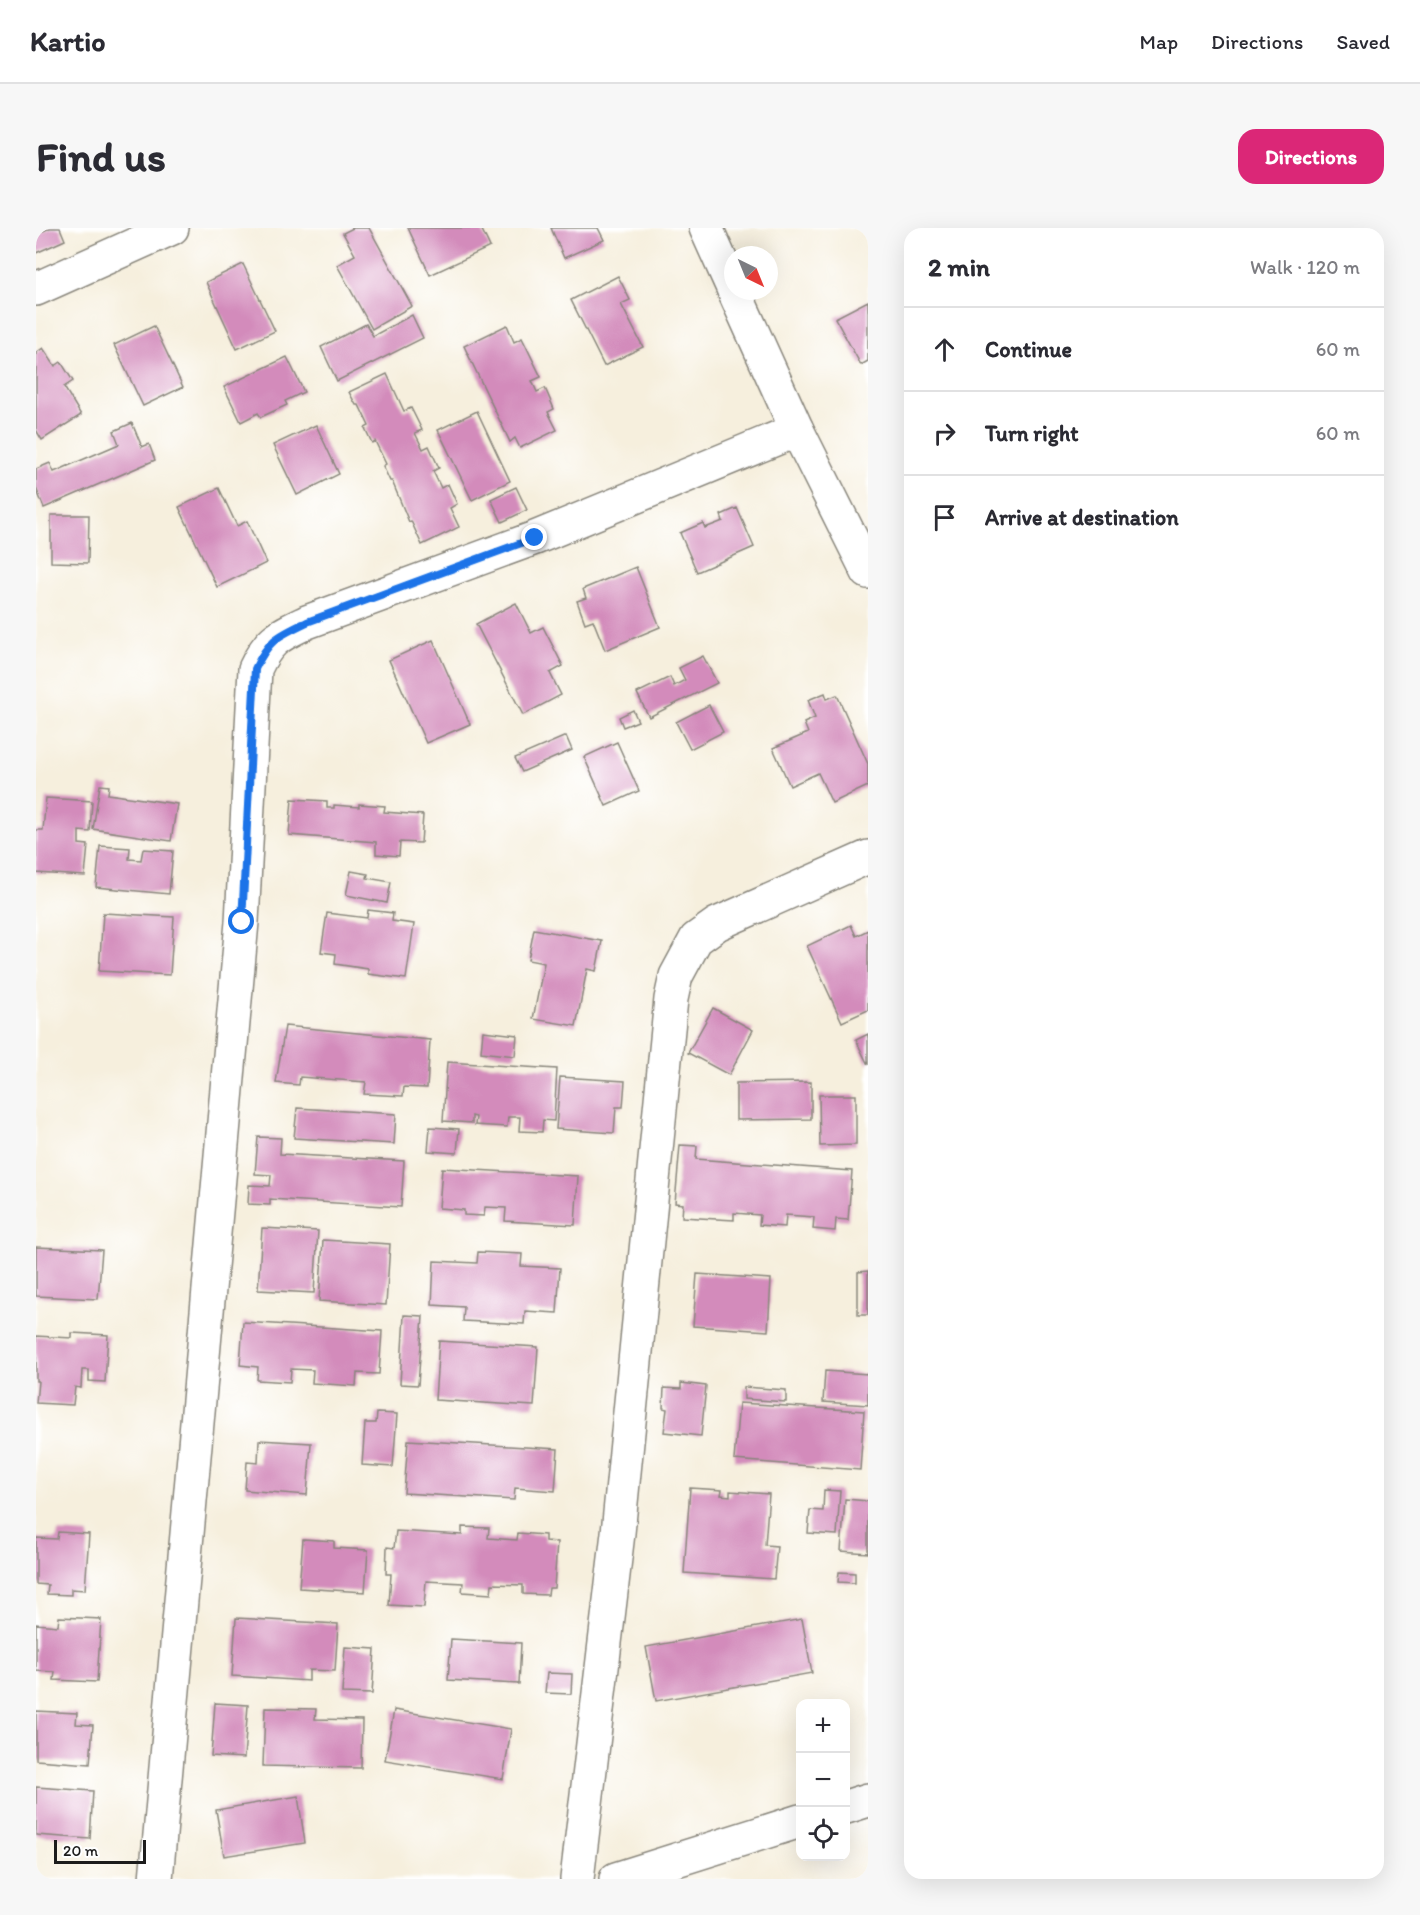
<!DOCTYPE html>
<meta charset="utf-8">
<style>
body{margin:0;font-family:Itim,sans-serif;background:#f7f7f7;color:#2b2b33}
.controls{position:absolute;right:18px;bottom:18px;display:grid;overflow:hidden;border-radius:12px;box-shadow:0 6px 24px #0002}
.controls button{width:54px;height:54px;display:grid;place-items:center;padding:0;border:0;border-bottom:2px solid #e1e1e2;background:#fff;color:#2b2b33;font:30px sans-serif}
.compass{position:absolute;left:688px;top:18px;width:54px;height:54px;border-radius:50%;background:#fff;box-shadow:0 6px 24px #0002;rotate:137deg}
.scale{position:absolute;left:18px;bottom:15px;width:92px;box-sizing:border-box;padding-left:6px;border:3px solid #1c1c1c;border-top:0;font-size:16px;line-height:21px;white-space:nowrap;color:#1c1c1c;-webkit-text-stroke:4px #fff;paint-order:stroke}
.stop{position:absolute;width:18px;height:18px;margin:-14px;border:4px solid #1a73e8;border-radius:50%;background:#fff}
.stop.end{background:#1a73e8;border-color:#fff;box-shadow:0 2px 6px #0008}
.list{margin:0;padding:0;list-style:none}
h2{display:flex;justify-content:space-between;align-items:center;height:78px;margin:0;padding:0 24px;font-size:26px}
h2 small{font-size:20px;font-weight:400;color:#7c7c81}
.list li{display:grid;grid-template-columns:39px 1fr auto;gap:18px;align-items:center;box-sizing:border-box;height:84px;padding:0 24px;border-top:2px solid #e1e1e2}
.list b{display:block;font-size:22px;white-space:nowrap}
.list em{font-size:20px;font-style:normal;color:#7c7c81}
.icon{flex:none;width:33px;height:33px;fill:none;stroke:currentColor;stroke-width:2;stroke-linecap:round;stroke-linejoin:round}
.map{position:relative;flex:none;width:832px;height:1651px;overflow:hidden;border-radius:18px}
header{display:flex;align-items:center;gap:36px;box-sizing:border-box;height:84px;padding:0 30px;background:#fff;border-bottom:2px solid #e1e1e2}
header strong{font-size:28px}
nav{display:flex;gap:33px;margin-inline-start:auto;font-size:21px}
.intro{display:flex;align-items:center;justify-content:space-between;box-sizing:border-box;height:144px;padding:0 36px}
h1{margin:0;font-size:42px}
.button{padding:15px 27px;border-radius:18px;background:#db2777;color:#fff;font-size:21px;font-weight:700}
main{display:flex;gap:36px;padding:0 36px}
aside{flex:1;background:#fff;border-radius:18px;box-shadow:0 6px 24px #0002}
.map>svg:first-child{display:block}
.building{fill:#d38bbb}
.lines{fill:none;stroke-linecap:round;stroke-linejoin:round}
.minor-casing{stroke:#89867c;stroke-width:36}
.major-casing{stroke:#89867c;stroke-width:36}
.minor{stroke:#fff;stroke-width:33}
.major{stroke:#fff;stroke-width:33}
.route{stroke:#1a73e8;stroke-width:8}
</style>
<header>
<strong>Kartio</strong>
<nav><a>Map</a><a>Directions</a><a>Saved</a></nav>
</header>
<div class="intro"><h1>Find us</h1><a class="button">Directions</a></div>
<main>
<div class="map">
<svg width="832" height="1651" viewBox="0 0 832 1651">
<rect width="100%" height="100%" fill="#fff"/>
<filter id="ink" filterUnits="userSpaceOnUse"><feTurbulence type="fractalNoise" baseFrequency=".0167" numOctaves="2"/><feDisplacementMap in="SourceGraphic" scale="12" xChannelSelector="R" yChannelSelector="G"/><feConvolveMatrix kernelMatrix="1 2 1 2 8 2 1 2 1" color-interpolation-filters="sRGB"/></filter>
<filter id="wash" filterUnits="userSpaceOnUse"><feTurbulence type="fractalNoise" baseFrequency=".008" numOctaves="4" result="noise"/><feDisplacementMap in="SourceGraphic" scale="24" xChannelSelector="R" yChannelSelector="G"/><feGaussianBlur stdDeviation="1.35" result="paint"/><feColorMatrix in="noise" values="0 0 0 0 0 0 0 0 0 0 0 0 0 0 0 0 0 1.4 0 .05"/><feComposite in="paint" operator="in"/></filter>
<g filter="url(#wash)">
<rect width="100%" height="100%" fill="#f6efdd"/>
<g id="blocks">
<g class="building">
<path d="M 14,0 L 24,0 L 29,12 L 0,25 L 0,6 Z"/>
<path d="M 317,0 L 333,0 L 376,78 L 336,101 L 301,37 L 319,27 L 307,5 Z"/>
<path d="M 372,0 L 445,0 L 454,19 L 394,47 Z"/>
<path d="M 515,0 L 562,0 L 568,12 L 528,30 Z"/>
<path d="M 207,36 L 239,103 L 201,121 L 170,54 Z"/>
<path d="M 582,48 L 594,72 L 585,76 L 607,119 L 568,138 L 535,72 Z"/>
<path d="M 832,73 L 832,133 L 825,137 L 799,90 Z"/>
<path d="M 376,87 L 387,110 L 301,153 L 285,119 L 330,96 L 337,108 Z"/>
<path d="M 471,97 L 478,114 L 486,110 L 505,149 L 496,153 L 501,164 L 509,160 L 518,181 L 512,184 L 521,202 L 484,220 L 479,210 L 474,214 L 428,118 Z"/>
<path d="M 118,98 L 147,159 L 107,178 L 78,117 Z"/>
<path d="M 7,120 L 19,138 L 25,134 L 37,153 L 28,159 L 45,187 L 6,212 L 0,202 L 0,125 Z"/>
<path d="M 251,129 L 268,164 L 249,173 L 251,177 L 225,189 L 222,185 L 205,194 L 188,159 Z"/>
<path d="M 351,146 L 368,183 L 375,180 L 386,202 L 379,205 L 387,221 L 393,218 L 403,240 L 397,243 L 405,260 L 412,256 L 421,276 L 414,280 L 423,299 L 386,317 L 375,293 L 373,294 L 356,253 L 354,253 L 347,238 L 350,236 L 339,213 L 336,215 L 329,200 L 333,198 L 323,177 L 320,177 L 313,164 Z"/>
<path d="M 441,183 L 474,253 L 436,272 L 402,202 Z"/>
<path d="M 96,195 L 106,219 L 113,216 L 119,232 L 8,280 L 0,260 L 0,241 L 14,235 L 18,244 L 83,216 L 78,203 Z"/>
<path d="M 280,197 L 303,246 L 261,267 L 237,217 Z"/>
<path d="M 480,259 L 491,282 L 466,294 L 455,271 Z"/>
<path d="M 183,260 L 201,298 L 211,293 L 230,335 L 181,359 L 143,279 Z"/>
<path d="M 701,280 L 718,319 L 661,344 L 644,305 L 667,295 L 669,300 L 687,293 L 685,287 Z"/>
<path d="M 15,287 L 53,287 L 52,335 L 15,334 Z"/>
<path d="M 600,339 L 624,399 L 569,422 L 557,392 L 549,395 L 541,373 L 550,370 L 547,361 Z"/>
<path d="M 480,375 L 495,405 L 507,399 L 527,438 L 514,445 L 525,467 L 487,487 L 440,396 Z"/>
<path d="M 397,412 L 434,496 L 390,515 L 353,432 Z"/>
<path d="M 667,428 L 681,455 L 613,489 L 601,465 L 634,449 L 638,458 L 649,452 L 643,440 Z"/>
<path d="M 789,465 L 791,471 L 801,467 L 832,536 L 832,558 L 796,575 L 782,545 L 754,558 L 737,520 L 772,505 L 768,495 L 779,490 L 772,472 Z"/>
<path d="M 673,477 L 687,504 L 654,521 L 640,494 Z"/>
<path d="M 597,482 L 602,493 L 587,499 L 583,489 Z"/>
<path d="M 530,508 L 536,522 L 486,544 L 479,530 Z"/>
<path d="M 581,514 L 603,563 L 570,578 L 548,529 Z"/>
<path d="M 64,557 L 73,558 L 72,566 L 141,576 L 135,613 L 57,601 Z"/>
<path d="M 10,570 L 56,573 L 54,604 L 43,603 L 43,616 L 52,617 L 49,648 L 0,645 L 0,602 L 7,602 Z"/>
<path d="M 256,571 L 291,573 L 291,580 L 298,580 L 298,577 L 323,579 L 323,576 L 349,578 L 348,584 L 387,587 L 385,615 L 364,614 L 363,628 L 340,626 L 340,614 L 253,607 Z"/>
<path d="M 64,618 L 94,620 L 93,631 L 105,632 L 107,621 L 137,623 L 133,666 L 60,659 Z"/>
<path d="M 315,643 L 332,646 L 331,650 L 355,654 L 351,675 L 310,667 Z"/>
<path d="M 332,682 L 357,685 L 356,693 L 378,696 L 370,751 L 332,746 L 332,741 L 299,736 L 300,726 L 285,724 L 291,685 L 331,690 Z"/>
<path d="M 67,685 L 138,689 L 134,747 L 63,743 Z"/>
<path d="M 815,697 L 820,708 L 832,702 L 832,782 L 806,794 L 771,718 Z"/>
<path d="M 498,701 L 566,713 L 560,743 L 551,741 L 540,798 L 497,791 L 508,735 L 492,732 Z"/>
<path d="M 677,780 L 717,802 L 693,847 L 652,825 Z"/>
<path d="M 249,798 L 394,812 L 391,860 L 368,859 L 367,868 L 328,866 L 330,854 L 264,849 L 263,857 L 240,855 Z"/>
<path d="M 447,803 L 481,807 L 479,828 L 445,824 Z"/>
<path d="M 832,806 L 832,837 L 820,812 Z"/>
<path d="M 411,834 L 521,841 L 518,893 L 507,892 L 506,904 L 483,903 L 484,889 L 472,889 L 471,899 L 439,897 L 440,889 L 436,888 L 436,895 L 407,893 Z"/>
<path d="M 524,849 L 589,853 L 587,879 L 580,879 L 578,905 L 520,901 Z"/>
<path d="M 775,854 L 775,891 L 700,892 L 700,855 Z"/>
<path d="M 783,867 L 820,867 L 820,917 L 784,918 Z"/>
<path d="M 261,880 L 360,886 L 358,916 L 258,910 Z"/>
<path d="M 394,899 L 423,901 L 421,925 L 392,923 Z"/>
<path d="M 222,909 L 245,910 L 244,926 L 368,933 L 365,979 L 234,971 L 234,977 L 212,976 L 213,957 L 234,958 L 235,947 L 219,946 Z"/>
<path d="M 644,917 L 661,918 L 660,931 L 816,943 L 812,992 L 800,991 L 799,1003 L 777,1001 L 778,989 L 750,987 L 749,999 L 723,997 L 724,987 L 698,985 L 698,992 L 646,989 L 647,976 L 639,975 Z"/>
<path d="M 406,940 L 542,948 L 539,997 L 469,993 L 470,980 L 449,979 L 448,988 L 428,987 L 428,982 L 403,980 Z"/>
<path d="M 226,1000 L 282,1003 L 278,1065 L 222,1062 Z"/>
<path d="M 287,1012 L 354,1016 L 350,1077 L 283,1073 Z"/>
<path d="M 0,1019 L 66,1022 L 62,1071 L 0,1068 Z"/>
<path d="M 442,1024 L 486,1026 L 485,1038 L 524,1040 L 521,1085 L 489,1083 L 488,1096 L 427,1093 L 428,1079 L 396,1077 L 398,1033 L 441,1035 Z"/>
<path d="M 832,1043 L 832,1087 L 822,1087 L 822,1044 Z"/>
<path d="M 661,1046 L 735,1051 L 732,1103 L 657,1098 Z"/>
<path d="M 368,1087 L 387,1088 L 382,1157 L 364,1156 Z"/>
<path d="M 207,1094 L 346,1103 L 343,1146 L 321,1145 L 320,1158 L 276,1155 L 277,1142 L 255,1141 L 254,1154 L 221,1152 L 222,1139 L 204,1137 Z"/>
<path d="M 36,1105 L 72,1107 L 69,1154 L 53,1153 L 53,1142 L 46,1142 L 45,1160 L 39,1159 L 37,1177 L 0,1175 L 2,1153 L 0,1153 L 0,1108 L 36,1110 Z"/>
<path d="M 403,1113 L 502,1119 L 498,1178 L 399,1172 Z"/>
<path d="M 789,1143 L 832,1146 L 832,1177 L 787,1174 Z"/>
<path d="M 645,1155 L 670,1158 L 665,1208 L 628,1204 L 631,1181 L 627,1180 L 628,1160 L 645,1161 Z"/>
<path d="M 708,1159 L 750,1162 L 750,1174 L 708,1171 Z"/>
<path d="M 703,1175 L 828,1183 L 824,1242 L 698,1232 Z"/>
<path d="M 341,1185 L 361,1186 L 357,1239 L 326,1237 L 329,1195 L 340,1195 Z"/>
<path d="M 223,1212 L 275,1215 L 271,1267 L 209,1262 L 211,1234 L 222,1235 Z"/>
<path d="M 372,1212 L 522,1221 L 519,1263 L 479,1260 L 478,1272 L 368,1265 Z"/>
<path d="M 654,1260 L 686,1262 L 685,1267 L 694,1268 L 694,1263 L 733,1266 L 729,1317 L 741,1318 L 738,1351 L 648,1345 Z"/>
<path d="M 788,1262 L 804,1263 L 801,1307 L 772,1305 L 774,1282 L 787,1283 Z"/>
<path d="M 809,1271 L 832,1273 L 832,1325 L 805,1323 Z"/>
<path d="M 426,1299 L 453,1300 L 452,1310 L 481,1312 L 482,1305 L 509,1307 L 509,1313 L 521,1314 L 518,1360 L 513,1360 L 512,1367 L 487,1366 L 487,1357 L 456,1356 L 455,1366 L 426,1364 L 427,1355 L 390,1353 L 388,1379 L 353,1377 L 355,1346 L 350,1346 L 351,1319 L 358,1320 L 360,1303 L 426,1307 Z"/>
<path d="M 22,1304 L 53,1306 L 49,1362 L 35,1361 L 35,1367 L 11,1366 L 12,1357 L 0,1356 L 0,1310 L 21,1311 Z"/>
<path d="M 267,1311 L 298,1313 L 298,1320 L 332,1322 L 329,1364 L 263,1360 Z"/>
<path d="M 803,1344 L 819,1345 L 819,1355 L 802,1354 Z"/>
<path d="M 23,1389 L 65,1391 L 61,1454 L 18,1452 L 19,1444 L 0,1443 L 0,1396 L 22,1398 Z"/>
<path d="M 200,1390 L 302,1396 L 299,1443 L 273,1442 L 273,1453 L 196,1448 Z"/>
<path d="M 766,1391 L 776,1445 L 620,1473 L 610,1419 Z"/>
<path d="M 415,1411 L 485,1415 L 483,1456 L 412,1452 Z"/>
<path d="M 309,1419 L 339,1421 L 336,1466 L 306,1465 Z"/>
<path d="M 511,1445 L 536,1446 L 535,1466 L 509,1465 Z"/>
<path d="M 179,1475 L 212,1477 L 208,1530 L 175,1528 Z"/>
<path d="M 229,1480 L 280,1481 L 279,1491 L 326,1492 L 325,1540 L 227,1538 Z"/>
<path d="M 358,1482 L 475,1501 L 467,1551 L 349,1532 Z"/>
<path d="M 0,1483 L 41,1485 L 40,1496 L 57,1497 L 54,1536 L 0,1532 Z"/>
<path d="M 0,1559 L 57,1563 L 54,1611 L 0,1607 Z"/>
<path d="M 262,1568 L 269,1615 L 188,1628 L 180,1582 Z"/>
</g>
</g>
</g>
<g filter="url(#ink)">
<use href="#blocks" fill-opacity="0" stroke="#89867c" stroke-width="1.5"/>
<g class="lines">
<defs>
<g id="minor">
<path d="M 670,0 L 697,60"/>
<path d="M 0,61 L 136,0"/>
<path d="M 698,63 L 761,202 L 832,344"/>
<path d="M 120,1651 L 206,694 L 219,441 C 233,411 242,408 271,394 L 499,310 L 761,202"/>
<path d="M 541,1651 L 582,1305 L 635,771 L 640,748 L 660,711 L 681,696 L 832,629"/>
</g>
<g id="major">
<path d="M 810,1579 L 832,1572"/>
<path d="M 580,1651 L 764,1593"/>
</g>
</defs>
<use href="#minor" class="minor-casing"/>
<use href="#major" class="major-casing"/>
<use href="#minor" class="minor"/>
<use href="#major" class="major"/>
</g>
</g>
<g class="lines" filter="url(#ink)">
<path class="route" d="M 206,694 L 219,441 C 233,411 242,408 271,394 L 499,310"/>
</g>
</svg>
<div class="controls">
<button>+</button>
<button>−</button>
<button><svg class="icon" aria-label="locate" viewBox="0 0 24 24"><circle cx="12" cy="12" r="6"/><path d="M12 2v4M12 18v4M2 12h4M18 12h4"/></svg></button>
</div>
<svg class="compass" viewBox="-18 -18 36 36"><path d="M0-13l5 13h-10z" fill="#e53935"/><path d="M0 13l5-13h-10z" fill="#7c7c81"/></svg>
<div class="scale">20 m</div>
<div class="stop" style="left:206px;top:694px"></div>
<div class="stop end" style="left:499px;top:310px"></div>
</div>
<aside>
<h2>2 min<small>Walk · 120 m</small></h2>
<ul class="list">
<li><svg class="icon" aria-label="ahead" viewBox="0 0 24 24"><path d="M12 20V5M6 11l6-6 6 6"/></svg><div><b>Continue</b></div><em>60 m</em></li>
<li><svg class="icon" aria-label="right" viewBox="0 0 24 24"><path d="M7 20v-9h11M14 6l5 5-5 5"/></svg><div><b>Turn right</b></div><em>60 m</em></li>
<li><svg class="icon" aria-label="arrive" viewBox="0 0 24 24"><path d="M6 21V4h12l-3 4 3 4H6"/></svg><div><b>Arrive at destination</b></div></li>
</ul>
</aside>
</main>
